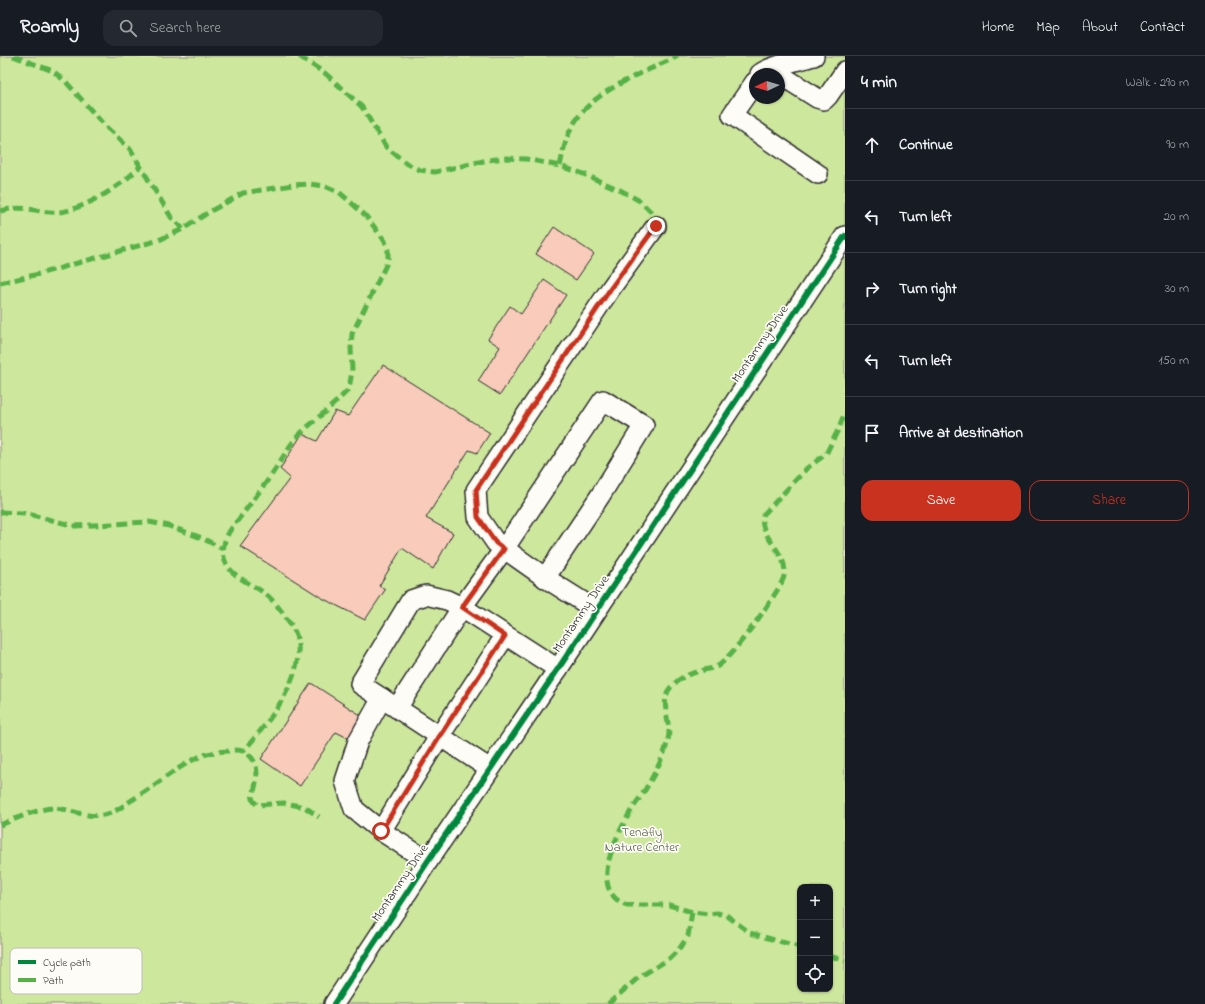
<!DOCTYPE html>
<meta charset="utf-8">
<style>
body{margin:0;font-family:"Indie Flower",sans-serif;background:#242831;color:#f1f3f6}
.controls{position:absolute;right:12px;bottom:12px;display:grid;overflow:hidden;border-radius:8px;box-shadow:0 1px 3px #0004}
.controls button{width:36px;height:36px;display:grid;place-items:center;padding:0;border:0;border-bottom:1px solid #363941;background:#171b24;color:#f1f3f6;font:20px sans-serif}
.compass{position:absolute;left:749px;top:12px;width:36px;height:36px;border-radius:50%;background:#171b24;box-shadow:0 1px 3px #0004;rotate:266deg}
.stop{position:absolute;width:12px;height:12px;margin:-9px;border:3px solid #c8321e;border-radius:50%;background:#fff}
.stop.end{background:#c8321e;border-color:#fff;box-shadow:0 1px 4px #0008}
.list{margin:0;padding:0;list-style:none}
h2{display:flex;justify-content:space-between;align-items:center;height:52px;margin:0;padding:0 16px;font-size:17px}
h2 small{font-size:13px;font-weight:400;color:#9ea1a6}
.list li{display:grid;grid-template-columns:26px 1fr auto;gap:12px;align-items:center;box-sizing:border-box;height:72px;padding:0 16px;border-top:1px solid #363941}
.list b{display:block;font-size:15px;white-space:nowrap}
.list em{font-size:13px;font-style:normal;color:#9ea1a6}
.actions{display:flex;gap:8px;padding:12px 16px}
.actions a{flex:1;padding:9px 0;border:1px solid #c8321e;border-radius:12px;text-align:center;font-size:14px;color:#c8321e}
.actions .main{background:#c8321e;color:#fff}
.icon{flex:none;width:22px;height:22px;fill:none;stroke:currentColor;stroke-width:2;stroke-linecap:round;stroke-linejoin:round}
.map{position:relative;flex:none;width:845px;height:948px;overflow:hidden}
header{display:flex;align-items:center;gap:24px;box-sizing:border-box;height:56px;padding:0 20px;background:#171b24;border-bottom:1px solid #363941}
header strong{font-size:19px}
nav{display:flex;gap:22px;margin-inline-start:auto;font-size:14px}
.search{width:280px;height:36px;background:#242831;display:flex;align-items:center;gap:10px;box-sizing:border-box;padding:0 14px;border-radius:12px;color:#9ea1a6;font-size:15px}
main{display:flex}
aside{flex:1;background:#171b24}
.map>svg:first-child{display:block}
.green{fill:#cde79d;stroke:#7c8964;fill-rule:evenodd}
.building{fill:#f8cbbb;stroke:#2b2b2b}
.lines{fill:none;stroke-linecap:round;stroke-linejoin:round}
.minor-casing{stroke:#2b2b2b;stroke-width:22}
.minor{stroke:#fdfcf7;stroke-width:19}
.quiet{stroke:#56b246;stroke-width:5;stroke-dasharray:10 5;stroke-linecap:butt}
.cycleway-casing{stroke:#fdfcf7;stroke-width:8}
.cycleway{stroke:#00873e;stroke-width:6}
.route{stroke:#c8321e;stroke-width:5}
.labels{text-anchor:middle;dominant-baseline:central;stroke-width:3.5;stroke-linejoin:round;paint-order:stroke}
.street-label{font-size:13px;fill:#2b2b2b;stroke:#fdfcf7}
.park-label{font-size:13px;fill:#545a48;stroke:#fdfcf7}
.key{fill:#fdfcf7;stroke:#bebdba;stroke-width:1}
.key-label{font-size:11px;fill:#2b2b2b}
</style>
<header>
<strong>Roamly</strong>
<div class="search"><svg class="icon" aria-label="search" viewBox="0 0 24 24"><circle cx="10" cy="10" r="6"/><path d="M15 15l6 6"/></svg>Search here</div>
<nav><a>Home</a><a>Map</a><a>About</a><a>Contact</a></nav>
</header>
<main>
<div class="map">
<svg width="845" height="948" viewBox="0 0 845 948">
<rect width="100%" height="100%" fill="#fcede5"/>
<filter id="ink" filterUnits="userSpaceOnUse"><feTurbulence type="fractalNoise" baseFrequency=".025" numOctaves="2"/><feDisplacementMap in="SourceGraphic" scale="8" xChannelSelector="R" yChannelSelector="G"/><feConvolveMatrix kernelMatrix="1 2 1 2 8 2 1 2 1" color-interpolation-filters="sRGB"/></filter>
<g filter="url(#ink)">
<path class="green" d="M 0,0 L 845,0 L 845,948 L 0,948 ZM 755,18 L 779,18 L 779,42 L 755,42 ZM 800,831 L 830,831 L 830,933 L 800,933 Z"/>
<g class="building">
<path d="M 554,171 L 594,198 L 576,224 L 536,198 Z"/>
<path d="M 544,224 L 566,239 L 500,339 L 478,325 L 500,291 L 488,283 L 510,250 L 521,258 Z"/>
<path d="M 383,309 L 490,377 L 477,397 L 469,394 L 426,462 L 453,477 L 433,513 L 402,492 L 379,530 L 385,534 L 365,564 L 322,542 L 240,490 L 290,422 L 280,413 L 302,378 L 317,385 L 335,355 L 348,360 Z"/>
<path d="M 311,627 L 365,662 L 350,683 L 336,676 L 300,730 L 261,703 Z"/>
</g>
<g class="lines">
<defs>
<g id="minor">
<path d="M 760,18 C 766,11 804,3 814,0"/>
<path d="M 779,18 L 817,42 L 824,44 L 828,40 L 845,15"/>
<path d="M 755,26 L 732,59 L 818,118"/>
<path d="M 596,554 L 550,525 L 496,487 L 478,461 L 476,434 L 611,232 L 656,170"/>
<path d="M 382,642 L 358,685 L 345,725 L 354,753 L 381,775 L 428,805"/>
<path d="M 397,652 L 462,551 L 504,493 L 603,344 L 644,369 L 600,440 L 545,522"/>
<path d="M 490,713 L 360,628 L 411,544 L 426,539 L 447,544 L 462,551 L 558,613"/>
<path d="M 381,775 L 439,681 L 505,580"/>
<path d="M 334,948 L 428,805 L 558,613 L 845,180"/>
</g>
</defs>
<use href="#minor" class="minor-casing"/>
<use href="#minor" class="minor"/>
<g class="quiet">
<path d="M 13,0 L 53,15 L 66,26 L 105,70 L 130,93 L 171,161 L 183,173"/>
<path d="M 299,0 L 326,18 L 362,51 L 386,91 L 406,107 L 420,114 L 435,116 L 488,104 L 507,102 L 526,103 L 560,110 L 581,117 L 620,134 L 640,145 L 654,159 L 656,170"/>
<path d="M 560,110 C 563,97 565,83 572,71 C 591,34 642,18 678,0"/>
<path d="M 0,155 C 9,153 18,151 27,153 C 38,154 47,157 58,156 C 82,155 125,128 140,110"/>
<path d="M 0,227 L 39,218 L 159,184 L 183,173 L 209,156 L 243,137 L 293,129 L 309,128 L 325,130 L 339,136 L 365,159 L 385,185 L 388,194 L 388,202 L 386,209 L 352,278 L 351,291 L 352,315 L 350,327 L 347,335 C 332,351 314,364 298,380 C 289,390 282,403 274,415 C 264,430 253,444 242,459 C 235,468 226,477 224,489 C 218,520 253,525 270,542 C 277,549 293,569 296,579 C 308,618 268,668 243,695"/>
<path d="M 0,456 L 24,457 L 75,470 L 149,466 L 169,470 L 202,482 L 223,493"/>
<path d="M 0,769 C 16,763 38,752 55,752 C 70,753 87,762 103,759 C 113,758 123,750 132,744 C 155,730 177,711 201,700 C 209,697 220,695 228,695 C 234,694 241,693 246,697 C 263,707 256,728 252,743 L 257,749 L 284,747 L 305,751 L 319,761"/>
<path d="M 692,856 L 669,849 L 627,849 C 588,836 615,783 628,760 C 634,749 642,740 648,729 C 654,718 661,706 665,694 C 667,688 669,682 669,676 C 668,659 659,640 674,628 C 681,621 691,617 701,615 C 706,613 711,613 716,611 C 728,607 782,533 784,520 C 790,497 757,481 763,459 L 807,412 L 826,398 L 837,376 L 845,356"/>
<path d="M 830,900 L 845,905"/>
<path d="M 608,948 L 639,921 L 669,903 L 680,892 L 688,880 L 692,856 L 709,858 L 717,857 L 726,859 L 750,877 L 800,891"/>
</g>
<defs>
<path id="cycleway" d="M 334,948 L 428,805 L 558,613 L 845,180"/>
</defs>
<use href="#cycleway" class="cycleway-casing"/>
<use href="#cycleway" class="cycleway"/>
</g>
</g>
<g class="lines" filter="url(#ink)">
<path class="route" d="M 381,775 L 439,681 L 505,580 L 462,551 L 504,493 L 496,487 L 478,461 L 476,434 L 611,232 L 656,170"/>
</g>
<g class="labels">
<g class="street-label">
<text transform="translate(760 288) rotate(-56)">Montammy Drive</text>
<text transform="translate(581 558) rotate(-56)">Montammy Drive</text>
<text transform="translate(400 827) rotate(-56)">Montammy Drive</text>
</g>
<g class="park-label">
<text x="642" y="776">Tenafly<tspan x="642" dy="15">Nature Center</tspan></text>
</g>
</g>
<rect x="10" y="892" width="132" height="46" rx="6" class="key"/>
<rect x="18" y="904" width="18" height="4" fill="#00873e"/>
<rect x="18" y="922" width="18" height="4" fill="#56b246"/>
<g class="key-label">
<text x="43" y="910">Cycle path</text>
<text x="43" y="928">Path</text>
</g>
</svg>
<div class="controls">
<button>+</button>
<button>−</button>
<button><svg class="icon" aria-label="locate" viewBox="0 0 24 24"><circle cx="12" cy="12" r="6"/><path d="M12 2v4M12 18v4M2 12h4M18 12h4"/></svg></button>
</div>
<svg class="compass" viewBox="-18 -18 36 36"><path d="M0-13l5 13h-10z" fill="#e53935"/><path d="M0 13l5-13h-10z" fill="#9ea1a6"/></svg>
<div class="stop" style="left:381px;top:775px"></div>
<div class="stop end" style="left:656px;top:170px"></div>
</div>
<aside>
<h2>4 min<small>Walk · 290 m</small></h2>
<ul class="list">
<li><svg class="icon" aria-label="ahead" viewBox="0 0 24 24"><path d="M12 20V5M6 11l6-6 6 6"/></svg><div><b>Continue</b></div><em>90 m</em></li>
<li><svg class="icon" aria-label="left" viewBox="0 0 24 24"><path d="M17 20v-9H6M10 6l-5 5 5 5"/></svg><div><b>Turn left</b></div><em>20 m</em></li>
<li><svg class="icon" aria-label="right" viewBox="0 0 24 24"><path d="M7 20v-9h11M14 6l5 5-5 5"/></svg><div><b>Turn right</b></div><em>30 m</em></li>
<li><svg class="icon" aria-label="left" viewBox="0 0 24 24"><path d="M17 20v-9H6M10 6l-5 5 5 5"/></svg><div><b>Turn left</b></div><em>150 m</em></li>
<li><svg class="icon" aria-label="arrive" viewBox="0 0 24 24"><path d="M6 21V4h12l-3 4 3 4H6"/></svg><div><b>Arrive at destination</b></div></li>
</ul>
<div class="actions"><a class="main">Save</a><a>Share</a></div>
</aside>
</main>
